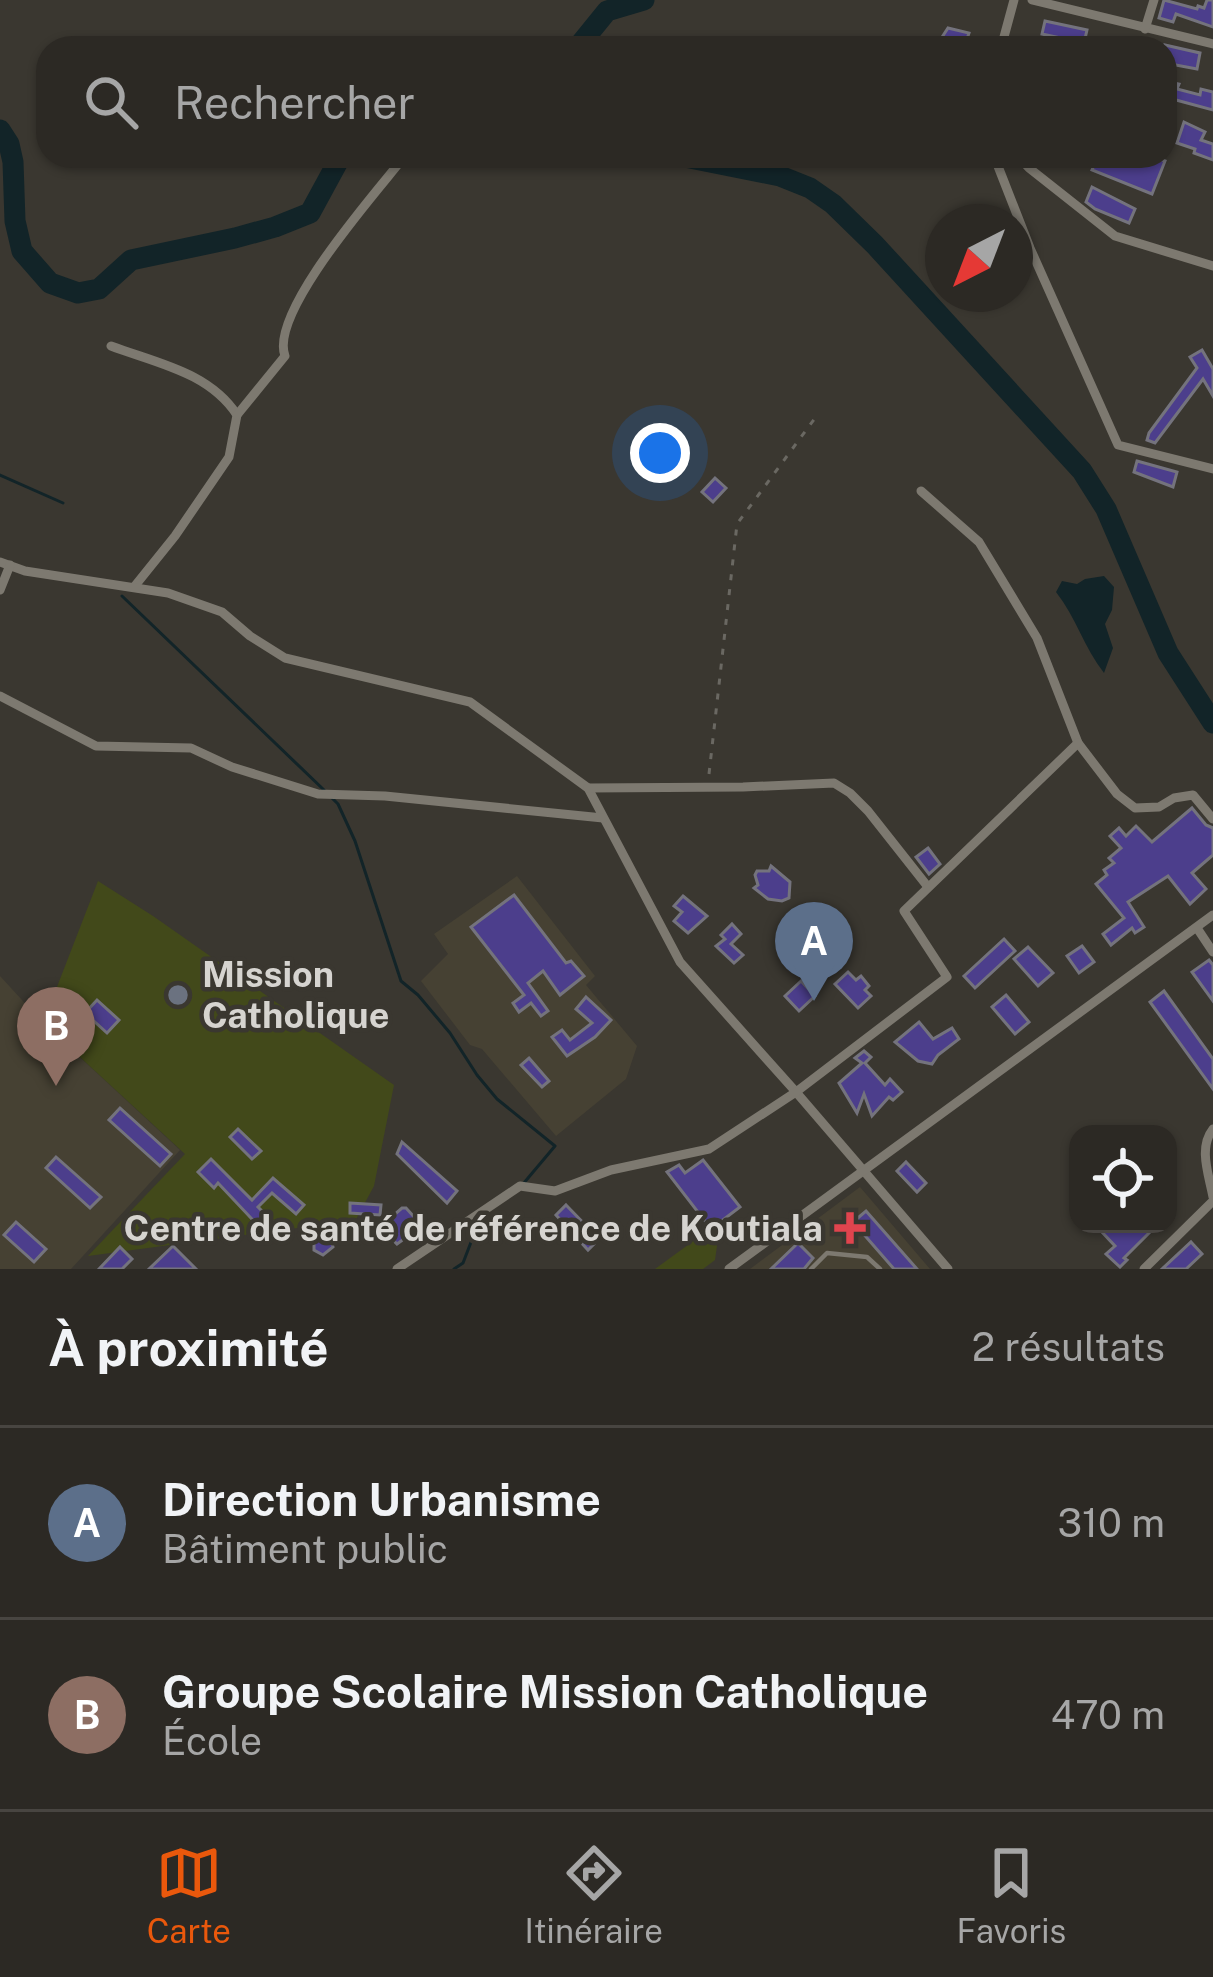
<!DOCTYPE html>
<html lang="fr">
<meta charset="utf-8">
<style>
body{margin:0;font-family:"Public Sans",sans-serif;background:#383531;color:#f1f3f6}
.controls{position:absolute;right:36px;bottom:36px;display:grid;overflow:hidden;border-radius:24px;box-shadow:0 3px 9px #0004}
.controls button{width:108px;height:108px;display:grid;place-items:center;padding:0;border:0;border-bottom:3px solid #484541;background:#2c2924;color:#f1f3f6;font:60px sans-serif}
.compass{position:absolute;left:925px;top:204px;width:108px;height:108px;border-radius:50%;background:#2c2924;box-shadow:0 3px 9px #0004;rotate:222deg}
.you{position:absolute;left:660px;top:453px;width:42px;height:42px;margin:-30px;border:9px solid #fff;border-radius:50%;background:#1a73e8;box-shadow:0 0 0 18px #1a73e833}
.badge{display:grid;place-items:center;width:78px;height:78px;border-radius:50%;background:#ea580c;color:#fff;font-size:39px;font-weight:700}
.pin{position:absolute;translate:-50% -99px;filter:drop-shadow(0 3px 6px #0008)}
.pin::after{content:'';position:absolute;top:63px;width:42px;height:36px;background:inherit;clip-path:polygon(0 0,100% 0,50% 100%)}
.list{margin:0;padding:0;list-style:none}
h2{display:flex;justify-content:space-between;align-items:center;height:156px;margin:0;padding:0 48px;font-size:51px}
h2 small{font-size:39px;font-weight:400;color:#a6a6a6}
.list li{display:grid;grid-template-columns:78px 1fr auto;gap:36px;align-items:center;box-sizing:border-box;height:192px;padding:0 48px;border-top:3px solid #484541}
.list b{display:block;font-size:45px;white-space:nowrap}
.list p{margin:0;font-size:39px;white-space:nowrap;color:#a6a6a6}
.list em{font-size:39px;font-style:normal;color:#a6a6a6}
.icon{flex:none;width:66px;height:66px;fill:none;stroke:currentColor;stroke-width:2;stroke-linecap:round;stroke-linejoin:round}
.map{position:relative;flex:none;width:1213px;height:1269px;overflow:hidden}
.search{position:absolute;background:#2c2924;box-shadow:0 3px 9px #0004;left:36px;right:36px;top:36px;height:132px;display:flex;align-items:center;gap:30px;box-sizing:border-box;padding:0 42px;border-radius:36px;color:#a6a6a6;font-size:45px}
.sheet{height:540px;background:#2c2924}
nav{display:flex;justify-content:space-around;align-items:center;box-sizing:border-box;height:168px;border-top:3px solid #484541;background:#2c2924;font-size:33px;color:#a6a6a6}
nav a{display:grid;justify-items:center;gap:6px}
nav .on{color:#ea580c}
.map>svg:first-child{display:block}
.built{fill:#464133}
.green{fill:#42491a}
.water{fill:#122428}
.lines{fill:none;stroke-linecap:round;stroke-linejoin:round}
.stream{stroke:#122428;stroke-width:3}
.river{stroke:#122428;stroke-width:21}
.building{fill:#4c3e8c;stroke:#74737d;stroke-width:3}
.path{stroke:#6a6862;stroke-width:3;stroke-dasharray:6 9;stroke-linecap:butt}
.service{stroke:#7d7970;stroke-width:4.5}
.minor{stroke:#7d7970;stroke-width:9}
.worship-dot{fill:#6b7280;stroke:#3a3730;stroke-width:4.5}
.health-dot{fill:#e0444e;stroke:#3a3730;stroke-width:4.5}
.labels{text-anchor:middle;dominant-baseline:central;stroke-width:9;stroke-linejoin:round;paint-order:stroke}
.poi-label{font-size:36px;font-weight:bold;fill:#d6d4d0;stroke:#3a3730;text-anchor:start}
</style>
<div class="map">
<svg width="1213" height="1269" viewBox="0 0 1213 1269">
<rect width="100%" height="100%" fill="#3a3730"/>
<g class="built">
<path d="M 517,876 L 595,976 L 586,985 L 637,1046 L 626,1079 L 556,1136 L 482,1049 L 470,1045 L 421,981 L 448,954 L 434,934 Z"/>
<path d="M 0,976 L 43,1023 L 180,1150 L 71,1269 L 0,1269 Z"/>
<path d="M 860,1187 L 930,1269 L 750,1269 Z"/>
</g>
<g class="green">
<path d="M 98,881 L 153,916 L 394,1085 L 374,1186 L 347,1236 L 297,1228 L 88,1256 L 185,1154 L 43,1023 Z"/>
<path d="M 719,1232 L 715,1260 L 703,1269 L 655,1269 L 703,1234 Z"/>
</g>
<path class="water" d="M 1104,576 L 1114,587 L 1112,610 L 1105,624 L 1113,648 L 1104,673 C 1084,648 1076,617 1056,592 L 1062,581 L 1077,584 L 1085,579 Z"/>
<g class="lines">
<g class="stream">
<path d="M 0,475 L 63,503"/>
<path d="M 122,596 L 324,790"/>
<path d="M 331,797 L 338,804 L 355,841 L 401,981 L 418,995 L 450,1033 L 477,1075 L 497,1099 L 555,1146 L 523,1184"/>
<path d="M 454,1269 L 463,1263 L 478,1224"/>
</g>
<g class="river">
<path d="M 577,48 L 607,11 L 644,0"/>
<path d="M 0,130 L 9,144 L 13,162 L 15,221 L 22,251 L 50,283 L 78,293 L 99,289 L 131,260 L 235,238 L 275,227 L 310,213 L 341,156"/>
<path d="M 680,156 L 780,176 L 810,188 L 833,204 L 875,245 L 1082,471 L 1106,509 L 1168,653 L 1213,723"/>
</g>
</g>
<g class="building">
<path d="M 1164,0 L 1197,9 L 1198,6 L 1204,8 L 1207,0 L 1213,0 L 1213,27 L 1176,14 L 1173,22 L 1159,18 Z"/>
<path d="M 1045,21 L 1087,30 L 1084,43 L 1042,34 Z"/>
<path d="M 948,28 L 969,33 L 965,45 L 955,42 L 951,48 L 935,48 Z"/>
<path d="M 1165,45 L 1200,53 L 1197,69 L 1165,63 Z"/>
<path d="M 1165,81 L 1179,84 L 1177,89 L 1200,95 L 1201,89 L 1213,92 L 1213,110 L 1165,97 Z"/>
<path d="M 1184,122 L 1205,132 L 1201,140 L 1213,144 L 1213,160 L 1194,153 L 1195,149 L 1177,143 Z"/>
<path d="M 1098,156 L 1151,156 L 1165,161 L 1152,194 L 1092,170 Z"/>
<path d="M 1092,187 L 1135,209 L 1129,223 L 1095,209 L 1086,202 Z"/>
<path d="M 1202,350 L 1213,369 L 1213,396 L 1203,379 L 1155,443 L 1147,440 L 1149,433 L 1197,368 L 1190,357 Z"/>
<path d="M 1137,461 L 1177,472 L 1173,487 L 1134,472 Z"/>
<path d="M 715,478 L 726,488 L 713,502 L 702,492 Z"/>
<path d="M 1192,808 L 1206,825 L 1213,828 L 1213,855 L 1192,873 L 1206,889 L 1190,904 L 1168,876 L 1128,902 L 1144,927 L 1135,933 L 1132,928 L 1111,945 L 1103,934 L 1124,918 L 1096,884 L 1107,875 L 1104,870 L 1114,863 L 1109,858 L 1121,848 L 1110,836 L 1119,828 L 1126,836 L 1136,826 L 1152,842 Z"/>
<path d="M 928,848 L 940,864 L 929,874 L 916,857 Z"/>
<path d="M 771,866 L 790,882 L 789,898 L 782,901 L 768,899 L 754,888 L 758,885 L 755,875 L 757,871 L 769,871 Z"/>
<path d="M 514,895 L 566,963 L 571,961 L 584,976 L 560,995 L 543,971 L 528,983 L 548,1011 L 541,1016 L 531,1003 L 519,1012 L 513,1003 L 524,995 L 471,927 Z"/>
<path d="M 683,896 L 707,916 L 688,933 L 674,921 L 682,912 L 674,906 Z"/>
<path d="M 732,924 L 741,934 L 731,944 L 743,955 L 734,963 L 716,946 L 725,939 L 721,935 Z"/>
<path d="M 1004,939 L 1015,951 L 975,988 L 964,976 Z"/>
<path d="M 1082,946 L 1094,962 L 1079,973 L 1067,956 Z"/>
<path d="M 1028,947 L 1053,973 L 1038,986 L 1014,959 Z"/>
<path d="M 1209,960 L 1213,965 L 1213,1001 L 1192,972 Z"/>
<path d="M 848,972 L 856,980 L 861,976 L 869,986 L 865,990 L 871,996 L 858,1008 L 835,984 Z"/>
<path d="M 801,981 L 815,996 L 799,1011 L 785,996 Z"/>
<path d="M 1164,991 L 1213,1059 L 1213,1089 L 1150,1002 Z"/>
<path d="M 1006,995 L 1029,1022 L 1015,1034 L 992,1007 Z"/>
<path d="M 586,997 L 611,1020 L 595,1037 L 567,1056 L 552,1037 L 562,1030 L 570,1040 L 592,1023 L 576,1009 Z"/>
<path d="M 97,1000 L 119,1020 L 107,1033 L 85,1013 Z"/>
<path d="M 919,1022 L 933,1039 L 952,1028 L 959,1039 L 938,1055 L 932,1064 L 918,1061 L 895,1042 Z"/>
<path d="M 864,1051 L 871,1057 L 865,1063 L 885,1085 L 890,1079 L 902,1092 L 893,1100 L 889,1097 L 872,1116 L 864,1094 L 857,1113 L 839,1083 L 862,1063 L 855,1058 Z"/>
<path d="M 529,1058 L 549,1081 L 542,1087 L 521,1065 Z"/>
<path d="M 120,1108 L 171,1154 L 160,1166 L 109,1120 Z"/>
<path d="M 238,1129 L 261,1151 L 252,1159 L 230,1137 Z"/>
<path d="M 402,1142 L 457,1191 L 447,1203 L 397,1154 Z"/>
<path d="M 56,1157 L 101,1197 L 90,1208 L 46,1168 Z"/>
<path d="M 211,1159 L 252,1200 L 273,1178 L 304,1205 L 296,1214 L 272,1193 L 258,1207 L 276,1225 L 266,1234 L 218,1183 L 214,1188 L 198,1172 Z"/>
<path d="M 703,1160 L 740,1207 L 711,1229 L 667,1172 L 679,1165 L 685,1173 Z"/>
<path d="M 906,1162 L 926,1183 L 917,1192 L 897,1171 Z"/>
<path d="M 350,1203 L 381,1205 L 380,1215 L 350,1213 Z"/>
<path d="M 566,1205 L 599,1239 L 588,1250 L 556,1215 Z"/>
<path d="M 402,1208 L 406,1208 L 416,1219 L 410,1224 L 415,1231 L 397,1244 L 380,1227 Z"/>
<path d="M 866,1211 L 917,1269 L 894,1269 L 853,1222 Z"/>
<path d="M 16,1222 L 46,1249 L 34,1262 L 4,1235 Z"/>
<path d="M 1108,1224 L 1142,1224 L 1150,1232 L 1124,1258 L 1127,1260 L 1120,1267 L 1106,1254 L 1115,1246 L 1101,1231 Z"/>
<path d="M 320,1234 L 331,1238 L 333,1247 L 323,1255 L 314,1250 L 314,1241 Z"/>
<path d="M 1191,1242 L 1202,1254 L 1186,1269 L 1162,1269 Z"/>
<path d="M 798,1243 L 813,1258 L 804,1269 L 771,1269 Z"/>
<path d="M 173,1246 L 196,1269 L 149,1269 Z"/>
<path d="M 120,1247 L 132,1259 L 122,1269 L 99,1269 Z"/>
</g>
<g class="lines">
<path class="path" d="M 709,774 L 737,524 L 818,414"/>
<path class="service" d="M 811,1269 L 827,1253 L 867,1257 L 880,1269"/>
<g class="minor">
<path d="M 1032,0 L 1213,44"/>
<path d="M 1145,29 L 1154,0"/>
<path d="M 1001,48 L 1014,0"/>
<path d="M 994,156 L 1030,248 L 1118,445 L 1213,469"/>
<path d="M 1018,156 L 1029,168 L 1115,236 L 1213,266"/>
<path d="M 111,346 C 156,363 209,372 237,415 L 229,457 L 175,536 L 134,587"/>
<path d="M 237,415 L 285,356 C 269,314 372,197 400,162"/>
<path d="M 921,491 L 979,542 L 1037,638 L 1078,743 L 1117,794 L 1135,808 L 1159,807 L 1174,798 L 1193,795 L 1213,819"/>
<path d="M 0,562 L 25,571 L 168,593 L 222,612 L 250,636 L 285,658 L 470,702 L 588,788 L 680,962 L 796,1092 L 948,1269"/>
<path d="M 0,590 L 10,565"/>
<path d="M 0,696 L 96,746 L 191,748 L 232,767 L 318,794 L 385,796 L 603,818"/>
<path d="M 588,788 L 743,787 L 834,783 L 850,793 L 868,811 L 928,887"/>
<path d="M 1197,928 L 1213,952"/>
<path d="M 1213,1129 C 1198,1148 1209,1175 1213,1197"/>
<path d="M 397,1269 L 520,1186 L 555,1191 L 611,1170 L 709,1149 L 796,1092 L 947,977 L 904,911 L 1078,743"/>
<path d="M 729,1269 L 1213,915"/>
<path d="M 1144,1269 L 1213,1201"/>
</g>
</g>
<circle class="worship-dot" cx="178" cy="995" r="12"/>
<path class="health-dot" d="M844 1210h12v12h12v12h-12v12h-12v-12h-12v-12h12z"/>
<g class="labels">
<g class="poi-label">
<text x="202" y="974">Mission<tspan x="202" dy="41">Catholique</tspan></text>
<text x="823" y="1228" text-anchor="end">Centre de santé de référence de Koutiala</text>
</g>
</g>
</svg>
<div class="controls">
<button><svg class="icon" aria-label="locate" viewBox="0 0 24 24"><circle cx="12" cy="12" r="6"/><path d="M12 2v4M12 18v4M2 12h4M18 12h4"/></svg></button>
</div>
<svg class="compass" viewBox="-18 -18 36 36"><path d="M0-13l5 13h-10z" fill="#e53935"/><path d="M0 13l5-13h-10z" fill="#a6a6a6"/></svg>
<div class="you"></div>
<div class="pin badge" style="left:814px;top:1001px;background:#5c6f8a">A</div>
<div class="pin badge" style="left:56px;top:1086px;background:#8d6e63">B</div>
<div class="search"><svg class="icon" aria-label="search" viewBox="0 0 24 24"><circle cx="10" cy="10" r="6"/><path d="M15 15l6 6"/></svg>Rechercher</div>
</div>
<section class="sheet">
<h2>À proximité<small>2 résultats</small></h2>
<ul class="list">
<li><span class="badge" style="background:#5c6f8a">A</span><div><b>Direction Urbanisme</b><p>Bâtiment public</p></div><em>310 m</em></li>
<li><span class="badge" style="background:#8d6e63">B</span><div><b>Groupe Scolaire Mission Catholique</b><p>École</p></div><em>470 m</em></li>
</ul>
</section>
<nav>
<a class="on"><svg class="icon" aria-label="map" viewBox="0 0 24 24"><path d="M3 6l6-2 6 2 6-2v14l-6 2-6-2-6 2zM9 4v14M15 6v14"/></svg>Carte</a>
<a><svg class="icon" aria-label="directions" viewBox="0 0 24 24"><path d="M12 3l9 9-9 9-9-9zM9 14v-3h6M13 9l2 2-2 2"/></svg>Itinéraire</a>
<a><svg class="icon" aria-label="saved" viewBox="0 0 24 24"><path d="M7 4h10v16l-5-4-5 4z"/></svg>Favoris</a>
</nav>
